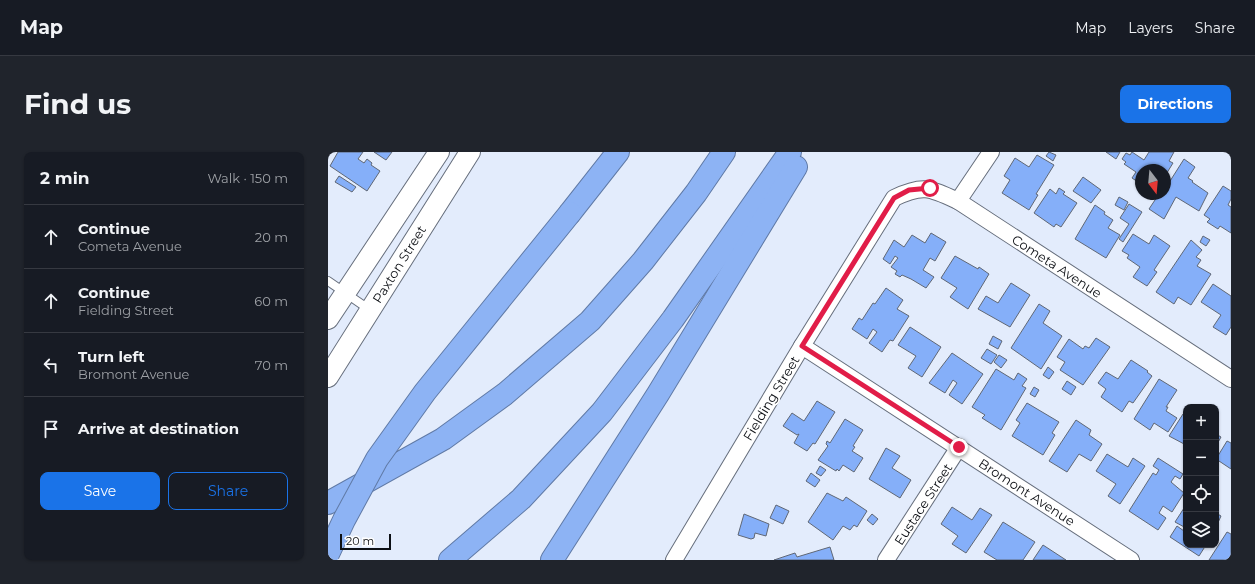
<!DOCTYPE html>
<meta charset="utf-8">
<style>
body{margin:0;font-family:Montserrat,sans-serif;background:#20242c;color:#f1f3f6}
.controls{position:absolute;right:12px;bottom:12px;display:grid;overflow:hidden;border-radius:8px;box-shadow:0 1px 3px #0004}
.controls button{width:36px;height:36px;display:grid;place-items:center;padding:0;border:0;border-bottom:1px solid #363941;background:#171b24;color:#f1f3f6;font:20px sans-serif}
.compass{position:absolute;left:807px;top:12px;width:36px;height:36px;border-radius:50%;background:#171b24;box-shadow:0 1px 3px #0004;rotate:164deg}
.scale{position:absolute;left:12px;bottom:10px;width:51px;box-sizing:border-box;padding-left:4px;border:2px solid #0d1015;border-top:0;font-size:11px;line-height:14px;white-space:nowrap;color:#0d1015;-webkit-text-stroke:3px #fff;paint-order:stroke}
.stop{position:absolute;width:12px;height:12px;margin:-9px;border:3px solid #e11d48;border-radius:50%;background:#fff}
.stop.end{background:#e11d48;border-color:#fff;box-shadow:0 1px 4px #0008}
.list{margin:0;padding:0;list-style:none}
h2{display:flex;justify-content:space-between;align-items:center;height:52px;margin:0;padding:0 16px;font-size:17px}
h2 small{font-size:13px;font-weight:400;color:#9ea1a6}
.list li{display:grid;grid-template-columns:26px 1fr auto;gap:12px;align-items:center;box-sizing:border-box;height:64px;padding:0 16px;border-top:1px solid #363941}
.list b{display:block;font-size:15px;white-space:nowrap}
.list p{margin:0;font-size:13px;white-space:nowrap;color:#9ea1a6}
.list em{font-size:13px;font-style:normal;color:#9ea1a6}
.actions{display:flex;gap:8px;padding:12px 16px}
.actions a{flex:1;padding:9px 0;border:1px solid #1a73e8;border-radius:8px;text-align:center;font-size:14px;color:#1a73e8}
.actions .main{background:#1a73e8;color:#fff}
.icon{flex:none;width:22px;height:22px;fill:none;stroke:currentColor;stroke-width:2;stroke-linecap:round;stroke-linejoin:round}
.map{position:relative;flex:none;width:903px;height:408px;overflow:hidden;border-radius:8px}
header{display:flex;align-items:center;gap:24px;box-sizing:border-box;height:56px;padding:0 20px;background:#171b24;border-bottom:1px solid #363941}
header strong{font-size:19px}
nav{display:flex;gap:22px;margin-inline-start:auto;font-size:14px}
.intro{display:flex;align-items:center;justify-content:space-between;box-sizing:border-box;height:96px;padding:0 24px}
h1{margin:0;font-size:28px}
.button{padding:10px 18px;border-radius:8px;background:#1a73e8;color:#fff;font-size:14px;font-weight:700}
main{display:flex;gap:24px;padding:0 24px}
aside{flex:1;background:#171b24;border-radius:8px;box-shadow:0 1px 3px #0004}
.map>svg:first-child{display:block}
.building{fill:#85aff9;stroke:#5f6775}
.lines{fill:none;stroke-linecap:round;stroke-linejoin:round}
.service-casing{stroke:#676f7d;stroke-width:10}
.minor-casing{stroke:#676f7d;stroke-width:18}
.tertiary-casing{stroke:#676f7d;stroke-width:22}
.motorway-casing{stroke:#607aa6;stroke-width:24}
.service{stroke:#fff;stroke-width:8}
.minor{stroke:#fff;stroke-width:16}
.tertiary{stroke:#fff;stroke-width:20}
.motorway{stroke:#8db3f4;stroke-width:22}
.motorway-bridge-casing{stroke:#607aa6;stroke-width:24;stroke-linecap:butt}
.motorway-bridge{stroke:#8db3f4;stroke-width:22}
.route{stroke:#e11d48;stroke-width:5}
.labels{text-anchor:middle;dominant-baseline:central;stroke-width:3.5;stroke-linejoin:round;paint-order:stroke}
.street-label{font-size:13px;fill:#0d1015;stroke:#fff}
</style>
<header>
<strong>Map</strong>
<nav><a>Map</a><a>Layers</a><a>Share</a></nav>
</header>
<div class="intro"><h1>Find us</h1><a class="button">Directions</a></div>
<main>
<aside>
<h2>2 min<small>Walk · 150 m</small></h2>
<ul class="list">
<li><svg class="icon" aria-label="ahead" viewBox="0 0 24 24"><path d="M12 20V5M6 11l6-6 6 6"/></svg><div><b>Continue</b><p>Cometa Avenue</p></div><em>20 m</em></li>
<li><svg class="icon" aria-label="ahead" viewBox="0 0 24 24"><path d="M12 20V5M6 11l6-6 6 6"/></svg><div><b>Continue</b><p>Fielding Street</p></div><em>60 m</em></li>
<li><svg class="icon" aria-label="left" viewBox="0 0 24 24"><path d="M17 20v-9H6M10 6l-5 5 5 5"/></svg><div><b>Turn left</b><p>Bromont Avenue</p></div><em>70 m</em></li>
<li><svg class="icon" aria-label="arrive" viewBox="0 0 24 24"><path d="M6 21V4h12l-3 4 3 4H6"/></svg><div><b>Arrive at destination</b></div></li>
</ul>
<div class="actions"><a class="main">Save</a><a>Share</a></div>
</aside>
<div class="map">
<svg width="903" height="408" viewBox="0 0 903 408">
<rect width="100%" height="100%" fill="#e3ecfc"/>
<g class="building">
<path d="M 10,0 L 35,0 L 30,7 L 36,11 L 39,7 L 44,11 L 43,13 L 52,19 L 39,39 L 2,14 Z"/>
<path d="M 46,0 L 64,0 L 58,8 Z"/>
<path d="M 721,0 L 728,3 L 725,9 L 718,4 Z"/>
<path d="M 778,0 L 792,0 L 788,7 Z"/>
<path d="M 804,0 L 816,8 L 821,0 L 846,0 L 841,9 L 845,11 L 837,24 L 837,18 L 813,18 L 813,32 L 804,26 L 808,20 L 796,12 L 798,10 L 794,7 L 798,1 L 802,3 Z"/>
<path d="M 709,3 L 726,13 L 708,42 L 710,43 L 701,58 L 674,41 L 682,28 L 676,24 L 687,6 L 701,15 Z"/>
<path d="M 856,7 L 867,15 L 860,26 L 865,29 L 864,30 L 880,41 L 871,59 L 848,45 L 836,67 L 821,57 L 831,42 L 837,42 L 837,37 Z"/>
<path d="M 11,24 L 28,35 L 24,40 L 7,30 Z"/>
<path d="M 755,25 L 773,38 L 763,51 L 745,39 Z"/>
<path d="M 895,34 L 903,39 L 903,47 L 900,53 L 903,55 L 903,81 L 892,74 L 890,77 L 879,70 L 882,67 L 876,63 Z"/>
<path d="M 731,36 L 737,40 L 735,42 L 749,51 L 733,75 L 728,72 L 726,75 L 706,61 L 722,37 L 728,42 Z"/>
<path d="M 791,45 L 800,50 L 796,58 L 787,53 Z"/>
<path d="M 801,52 L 814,60 L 795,90 L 791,87 L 801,72 L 792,66 Z"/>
<path d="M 767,53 L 777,60 L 776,62 L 785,68 L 780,76 L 792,83 L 778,106 L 747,87 Z"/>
<path d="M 603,81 L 618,90 L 607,109 L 602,106 L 595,118 L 606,125 L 598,136 L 583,127 L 574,123 L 572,125 L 567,122 L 569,119 L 563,115 L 570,106 L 567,104 L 562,112 L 555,107 L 566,88 L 576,95 L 584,83 L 597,91 Z"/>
<path d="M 805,82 L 821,92 L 826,83 L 842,94 L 826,118 L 829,120 L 819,134 L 805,125 L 812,115 L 799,106 L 801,103 L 794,99 Z"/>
<path d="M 875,84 L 882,88 L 878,94 L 872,90 Z"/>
<path d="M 863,88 L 874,98 L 868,105 L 873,108 L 869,114 L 883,122 L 863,153 L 850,145 L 846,152 L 828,140 Z"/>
<path d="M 627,104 L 650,117 L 651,115 L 661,122 L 640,157 L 622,145 L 629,136 L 613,126 Z"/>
<path d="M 683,131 L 702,143 L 682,175 L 650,157 L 658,144 L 670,151 Z"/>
<path d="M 885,132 L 903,144 L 903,175 L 898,183 L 885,175 L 893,163 L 873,150 Z"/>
<path d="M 558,136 L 575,148 L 569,157 L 581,164 L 565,189 L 562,188 L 554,200 L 541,191 L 549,180 L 545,177 L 539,187 L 524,177 L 531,166 L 534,168 L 545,151 L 547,152 Z"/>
<path d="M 711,152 L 722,159 L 715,171 L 734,184 L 713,217 L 683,196 Z"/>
<path d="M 582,175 L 613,195 L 594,225 L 580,216 L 588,204 L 570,193 Z"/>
<path d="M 665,184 L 674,189 L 670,197 L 661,192 Z"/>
<path d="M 768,186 L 782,195 L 755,233 L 732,218 L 737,210 L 729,205 L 741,187 L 755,197 L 757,194 L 761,196 Z"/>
<path d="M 659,197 L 669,203 L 663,212 L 653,206 Z"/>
<path d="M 624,201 L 655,222 L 634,252 L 621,243 L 629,231 L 625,228 L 617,241 L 601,231 Z"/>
<path d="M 671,203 L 679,208 L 673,216 L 666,210 Z"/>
<path d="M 803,208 L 820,219 L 819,220 L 824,224 L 805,251 L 801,249 L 794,260 L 773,245 L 778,237 L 770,231 L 778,220 L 790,227 Z"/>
<path d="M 720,215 L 726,220 L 721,227 L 715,223 Z"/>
<path d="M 668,217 L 686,228 L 690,221 L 699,227 L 694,234 L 698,236 L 673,278 L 654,266 L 657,263 L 644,255 Z"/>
<path d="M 831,227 L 849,238 L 838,255 L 840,255 L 838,259 L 849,266 L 840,280 L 826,271 L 822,278 L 806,267 Z"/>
<path d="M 739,229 L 748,235 L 743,243 L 734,237 Z"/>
<path d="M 706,235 L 711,238 L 707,245 L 702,242 Z"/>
<path d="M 489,249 L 507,260 L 487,292 L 485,291 L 479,299 L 466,291 L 471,282 L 469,283 L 455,274 L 464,261 L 476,269 Z"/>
<path d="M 699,251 L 731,270 L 724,281 L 727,283 L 715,303 L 684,284 L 692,271 L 688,268 Z"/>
<path d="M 855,262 L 858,264 L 858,293 L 841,284 Z"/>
<path d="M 517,267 L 535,278 L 525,294 L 527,295 L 524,299 L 535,306 L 526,320 L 515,313 L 511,319 L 509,317 L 508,319 L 490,308 L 500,294 L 498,292 L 499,289 L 502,291 Z"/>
<path d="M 748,268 L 763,278 L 761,283 L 774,292 L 763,309 L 751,302 L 739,320 L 721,309 Z"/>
<path d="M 888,282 L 893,285 L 888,294 Z"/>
<path d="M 899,289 L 903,291 L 903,317 L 888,307 Z"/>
<path d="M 558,296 L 572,304 L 564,316 L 583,328 L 572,346 L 541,327 Z"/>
<path d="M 779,302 L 800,315 L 805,306 L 817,314 L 792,352 L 780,344 L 788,332 L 768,319 Z"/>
<path d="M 830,306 L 855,322 L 852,327 L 847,324 L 843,330 L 856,341 L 844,360 L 835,354 L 831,361 L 838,366 L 830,378 L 801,359 L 825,321 L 828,323 L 831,318 L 825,314 Z"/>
<path d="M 492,314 L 498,318 L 493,324 L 488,321 Z"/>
<path d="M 483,321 L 492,328 L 487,335 L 478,329 Z"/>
<path d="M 499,341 L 515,349 L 518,345 L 539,359 L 529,375 L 526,373 L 522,378 L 515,374 L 505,388 L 480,370 Z"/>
<path d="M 448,353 L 461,359 L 455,372 L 442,366 Z"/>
<path d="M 858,353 L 858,376 L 847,370 Z"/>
<path d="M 624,355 L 644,368 L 652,356 L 664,363 L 638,401 L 624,392 L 630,384 L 613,372 Z"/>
<path d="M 888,361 L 893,364 L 888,375 Z"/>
<path d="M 416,362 L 441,372 L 438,384 L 427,381 L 426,386 L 423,387 L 410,383 Z"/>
<path d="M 544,362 L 550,367 L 545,373 L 539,368 Z"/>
<path d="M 675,370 L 707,390 L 695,408 L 669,408 L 656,400 Z"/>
<path d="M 849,374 L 856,379 L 858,376 L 858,393 L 878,393 L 871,404 L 842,385 Z"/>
<path d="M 899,380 L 903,382 L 903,408 L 881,408 Z"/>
<path d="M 715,393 L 738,408 L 705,408 Z"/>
<path d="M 502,395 L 506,408 L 446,408 L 467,401 L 469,405 Z"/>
</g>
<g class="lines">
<defs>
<path id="service" d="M 0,129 L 42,158"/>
<g id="minor">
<path d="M 630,49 L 663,0"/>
<path d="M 474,194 L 803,408"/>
<path d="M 346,408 L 474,194 L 566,46 C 595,32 602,36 630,49 L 903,227"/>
<path d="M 558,408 L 631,295"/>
</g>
<g id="tertiary">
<path d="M 0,167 L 111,0"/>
<path d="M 0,225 L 142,0"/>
</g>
<g id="motorway">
<path d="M 242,61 L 290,0"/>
<path d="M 0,351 L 115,287 L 177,242 L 262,169 L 315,109 L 368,41 L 396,0"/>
<path d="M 122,408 L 193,347 L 274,260 L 345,167 L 462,0"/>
<path d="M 224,408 L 330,242 L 468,15"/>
</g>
</defs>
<use href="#service" class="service-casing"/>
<use href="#minor" class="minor-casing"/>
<use href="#tertiary" class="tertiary-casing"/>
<use href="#motorway" class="motorway-casing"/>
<use href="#service" class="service"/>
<use href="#minor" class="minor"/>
<use href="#tertiary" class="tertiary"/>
<use href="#motorway" class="motorway"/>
<defs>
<path id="motorway-bridge" d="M 0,402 L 16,368 L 49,307 L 97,240 L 242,61"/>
</defs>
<use href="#motorway-bridge" class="motorway-bridge-casing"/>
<use href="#motorway-bridge" class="motorway-bridge"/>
</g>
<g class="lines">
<path class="route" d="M 602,36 L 581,38 L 566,46 L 474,194 L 631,295"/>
</g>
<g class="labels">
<g class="street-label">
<text transform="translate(71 112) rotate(-58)">Paxton Street</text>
<text transform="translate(729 114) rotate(33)">Cometa Avenue</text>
<text transform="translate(443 246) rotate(-59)">Fielding Street</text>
<text transform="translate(699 340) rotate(33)">Bromont Avenue</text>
<text transform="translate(595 352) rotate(-57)">Eustace Street</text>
</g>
</g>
</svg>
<div class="controls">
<button>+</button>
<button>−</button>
<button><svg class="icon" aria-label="locate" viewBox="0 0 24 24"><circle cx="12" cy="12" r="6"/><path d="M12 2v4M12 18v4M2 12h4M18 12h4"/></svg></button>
<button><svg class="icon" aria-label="layers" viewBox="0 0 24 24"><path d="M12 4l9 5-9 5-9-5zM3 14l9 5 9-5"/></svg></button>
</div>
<svg class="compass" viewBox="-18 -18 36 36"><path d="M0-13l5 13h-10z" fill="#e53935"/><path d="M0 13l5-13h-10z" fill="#9ea1a6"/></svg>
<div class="scale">20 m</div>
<div class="stop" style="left:602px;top:36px"></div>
<div class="stop end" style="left:631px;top:295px"></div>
</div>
</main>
